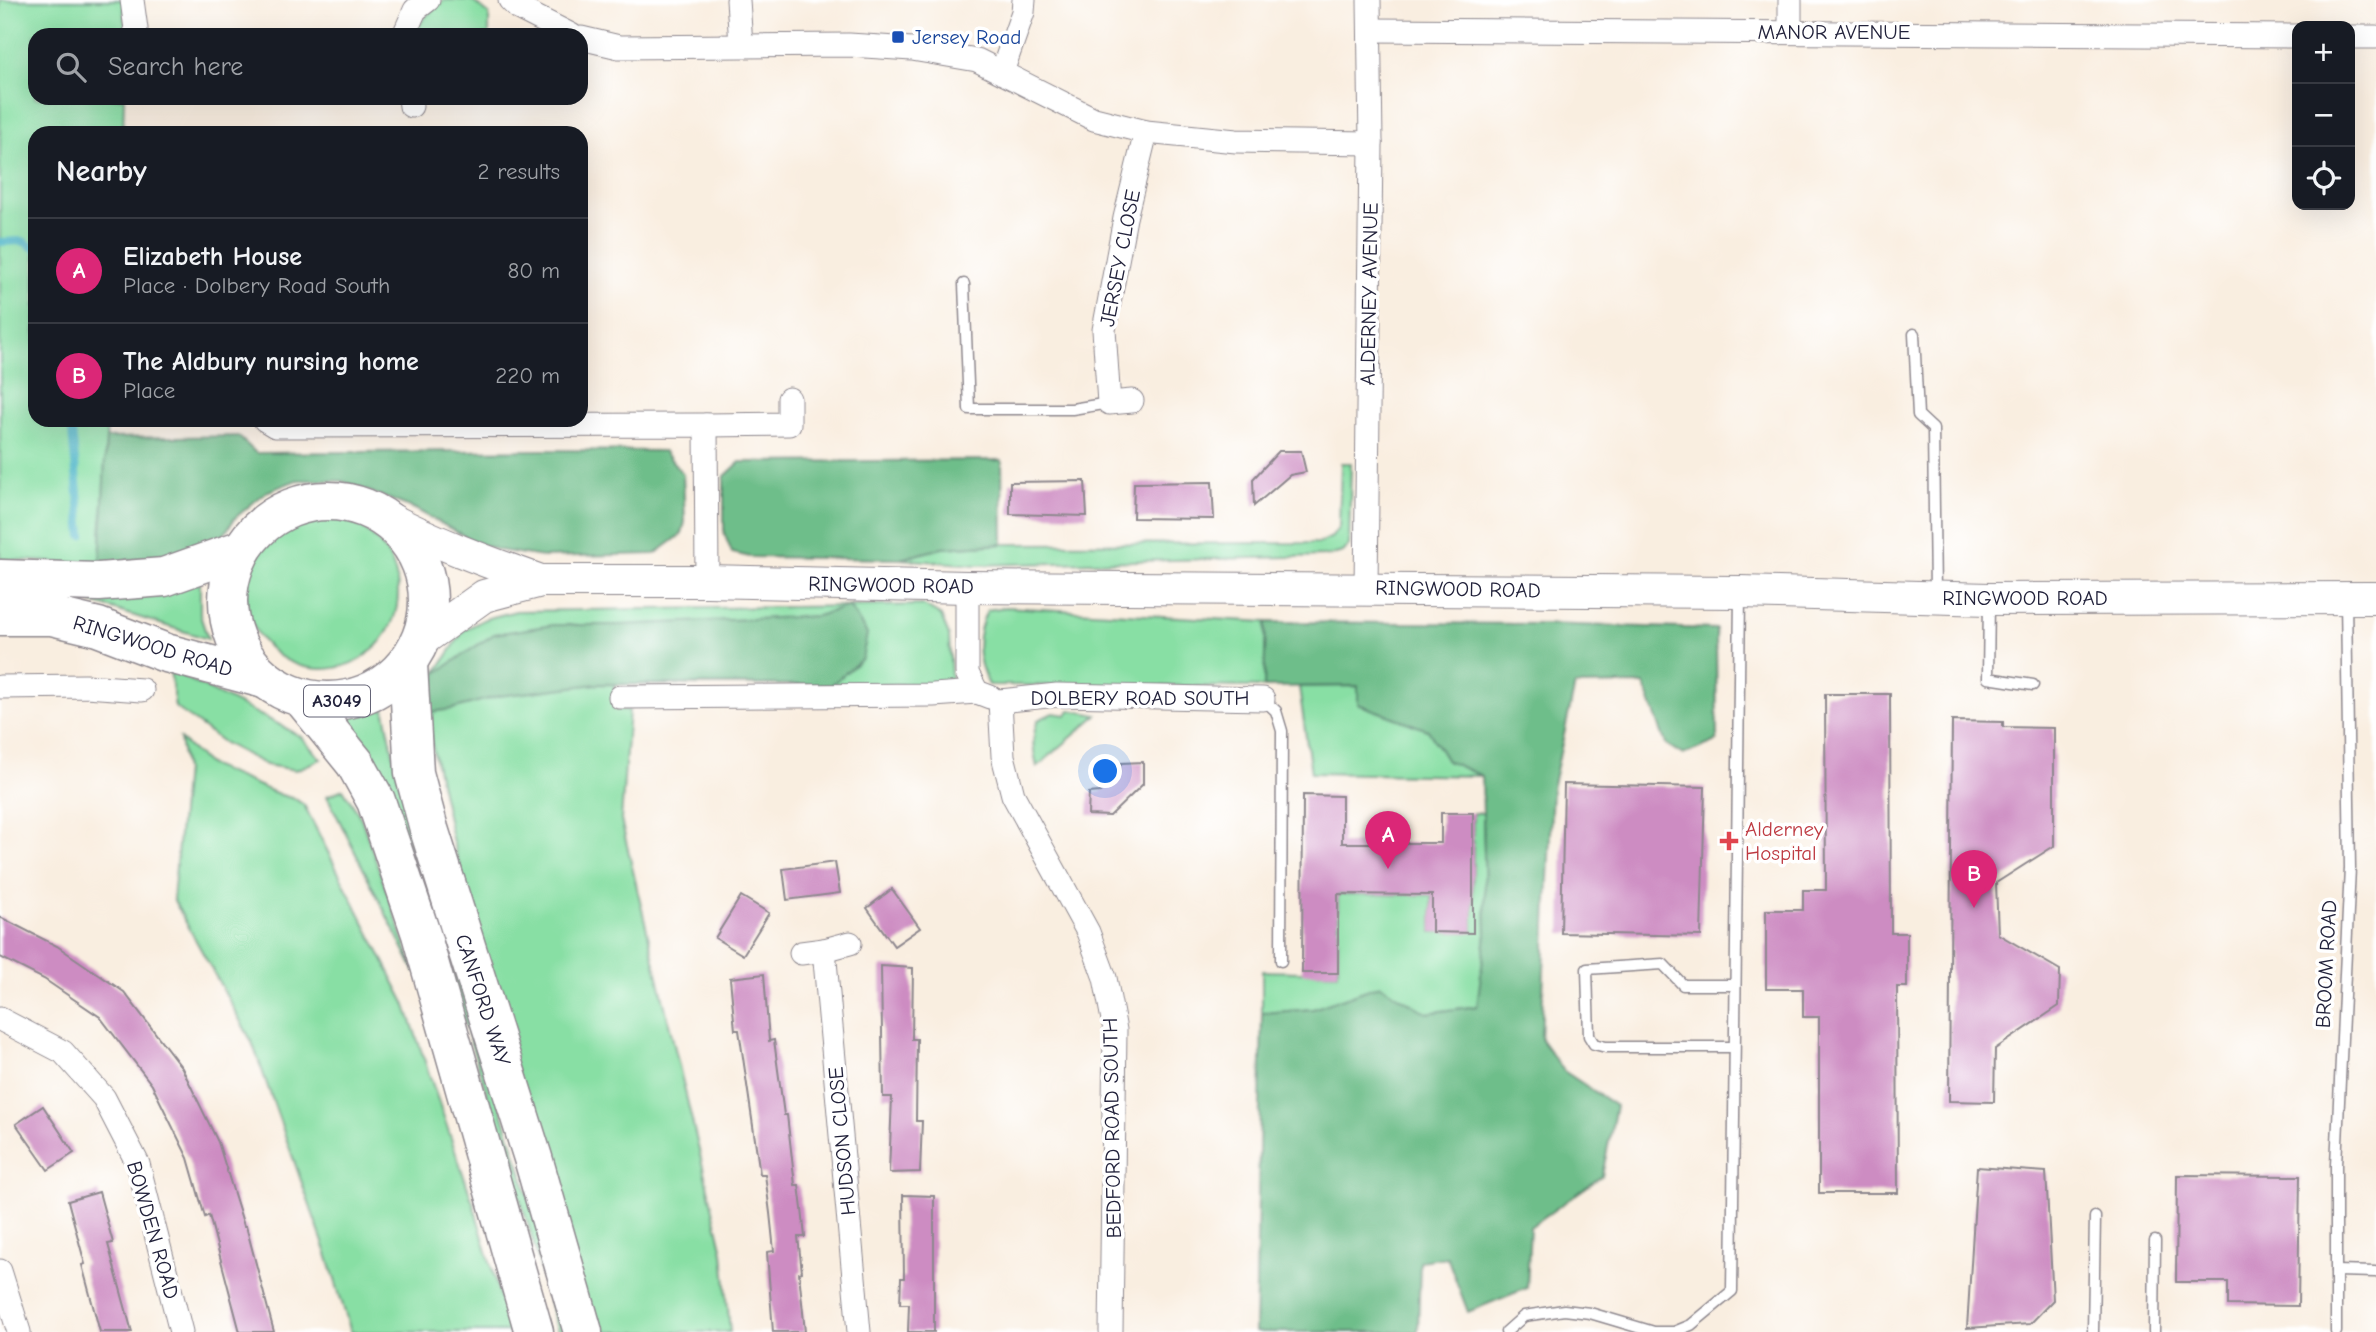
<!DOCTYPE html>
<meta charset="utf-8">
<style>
body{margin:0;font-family:"Comic Neue",sans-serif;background:#20242c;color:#f1f3f6}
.controls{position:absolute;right:21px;top:21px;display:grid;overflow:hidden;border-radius:14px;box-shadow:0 7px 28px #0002}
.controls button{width:63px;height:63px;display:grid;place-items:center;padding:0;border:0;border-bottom:2px solid #363941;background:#171b24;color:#f1f3f6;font:35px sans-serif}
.you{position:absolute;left:1106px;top:772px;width:24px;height:24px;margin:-18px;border:5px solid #fff;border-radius:50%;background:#1a73e8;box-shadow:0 0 0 10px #1a73e833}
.badge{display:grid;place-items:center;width:46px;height:46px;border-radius:50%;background:#db2777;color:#fff;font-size:23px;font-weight:700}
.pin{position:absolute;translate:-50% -58px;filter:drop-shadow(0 2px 4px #0008)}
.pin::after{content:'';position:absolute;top:37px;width:24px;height:21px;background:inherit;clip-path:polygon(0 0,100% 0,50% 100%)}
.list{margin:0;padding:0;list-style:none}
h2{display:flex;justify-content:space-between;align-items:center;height:91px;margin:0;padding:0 28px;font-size:30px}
h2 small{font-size:23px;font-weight:400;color:#9ea1a6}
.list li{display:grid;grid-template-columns:46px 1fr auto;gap:21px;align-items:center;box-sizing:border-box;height:105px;padding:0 28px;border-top:2px solid #363941}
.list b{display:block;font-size:26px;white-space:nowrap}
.list p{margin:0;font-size:23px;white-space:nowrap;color:#9ea1a6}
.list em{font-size:23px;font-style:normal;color:#9ea1a6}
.icon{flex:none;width:38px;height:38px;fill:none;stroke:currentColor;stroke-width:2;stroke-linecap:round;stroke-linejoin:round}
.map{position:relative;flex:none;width:2376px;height:1332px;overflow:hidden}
.search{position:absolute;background:#171b24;box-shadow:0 7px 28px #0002;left:28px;top:28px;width:560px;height:77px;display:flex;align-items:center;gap:18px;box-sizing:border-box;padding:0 24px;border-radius:21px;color:#9ea1a6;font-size:26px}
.panel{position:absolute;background:#171b24;box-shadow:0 7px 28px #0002;left:28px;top:126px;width:560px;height:301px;border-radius:21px}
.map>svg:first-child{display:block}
.green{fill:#88dfa4;stroke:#558070;stroke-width:2}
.forest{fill:#6ebe8a;stroke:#487062;stroke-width:2}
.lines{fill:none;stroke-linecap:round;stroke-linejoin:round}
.stream{stroke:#48b3c6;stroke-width:8}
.building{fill:#cd8cc2}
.lane-casing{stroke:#8e888e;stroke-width:13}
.street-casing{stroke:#8e888e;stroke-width:25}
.secondary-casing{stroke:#8e888e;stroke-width:34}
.highway-casing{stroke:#8e888e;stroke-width:41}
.lane{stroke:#fff;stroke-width:10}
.street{stroke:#fff;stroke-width:23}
.secondary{stroke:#fff;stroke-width:32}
.highway{stroke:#fff;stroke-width:38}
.transit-dot{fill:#1a4fb4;stroke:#fff;stroke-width:2.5}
.health-dot{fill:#e0444e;stroke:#fff;stroke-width:2.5}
.labels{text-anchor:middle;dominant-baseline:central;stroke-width:7;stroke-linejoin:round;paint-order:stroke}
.shield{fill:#fff;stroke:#646476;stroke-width:2}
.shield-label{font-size:19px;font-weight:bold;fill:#22223b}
.street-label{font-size:21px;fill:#22223b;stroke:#fff}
.transit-label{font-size:21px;fill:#164399;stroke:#fff;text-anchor:start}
.health-label{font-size:21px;fill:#be3a42;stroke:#fff;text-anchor:start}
</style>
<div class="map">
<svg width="2376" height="1332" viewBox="0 0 2376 1332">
<rect width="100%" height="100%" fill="#fff"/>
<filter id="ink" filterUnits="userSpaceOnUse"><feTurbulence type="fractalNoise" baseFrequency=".0143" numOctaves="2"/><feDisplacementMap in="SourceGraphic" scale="14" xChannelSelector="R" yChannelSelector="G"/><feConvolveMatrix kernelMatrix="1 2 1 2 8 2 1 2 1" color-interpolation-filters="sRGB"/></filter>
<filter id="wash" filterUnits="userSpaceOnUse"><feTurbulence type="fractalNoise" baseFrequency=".00686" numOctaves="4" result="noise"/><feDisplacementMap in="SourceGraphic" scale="28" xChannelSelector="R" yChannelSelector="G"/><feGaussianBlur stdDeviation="1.57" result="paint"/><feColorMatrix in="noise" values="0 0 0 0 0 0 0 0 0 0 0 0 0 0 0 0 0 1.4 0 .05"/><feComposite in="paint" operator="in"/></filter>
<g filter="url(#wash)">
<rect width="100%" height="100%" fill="#f9eee0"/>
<g class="green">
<path d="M 0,0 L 123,0 L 126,35 L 35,35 L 35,98 L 124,98 L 123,133 L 35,133 L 35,420 L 107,420 L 100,565 L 0,559 Z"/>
<path d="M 444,0 L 471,0 L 489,14 L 489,35 L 415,35 C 418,20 433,10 444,0 Z"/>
<path d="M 1341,463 L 1351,463 L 1349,546 L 1343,552 L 1328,556 L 976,565 L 900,559 L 942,548 L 1003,544 L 1320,543 L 1332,537 L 1339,527 Z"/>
<circle cx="322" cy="593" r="76"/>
<path d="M 200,576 L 200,615 L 208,639 L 87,601 L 0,594 Z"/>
<path d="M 923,605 L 941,616 L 949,636 L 951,677 L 944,685 L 614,685 L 614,710 L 629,710 L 621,820 L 723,1252 L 730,1332 L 588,1332 L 453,843 L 423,702 L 428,685 L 464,630 L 485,619 L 516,611 Z"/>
<path d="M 1006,607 L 1266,622 L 1264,687 L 989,685 C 975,659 975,636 987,610 Z"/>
<path d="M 170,670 L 278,724 L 300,736 L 321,759 L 296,770 L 266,765 L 224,743 L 175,707 Z"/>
<path d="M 1358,686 L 1358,704 L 1428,730 L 1447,761 L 1482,776 L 1311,773 L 1299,687 Z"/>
<path d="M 384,707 L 399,782 L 571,1332 L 558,1332 L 530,1231 L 435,929 L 375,761 L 346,716 L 366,713 Z"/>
<path d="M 1070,710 L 1097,715 L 1037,767 C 1033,749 1031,738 1038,720 L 1053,713 L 1067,715 Z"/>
<path d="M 180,739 L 209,765 L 281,795 L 295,799 L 304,805 L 405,1003 L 473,1203 L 510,1332 L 351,1332 L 327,1254 L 252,1042 L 173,899 L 185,770 Z"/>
<path d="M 343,789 L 361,818 L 415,972 L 327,796 Z"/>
<path d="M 1473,813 L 1483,813 L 1486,934 L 1478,1006 L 1427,1013 L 1380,986 L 1313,1009 L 1262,1013 L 1262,971 L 1338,973 L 1338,894 L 1432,895 L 1432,932 L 1473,932 Z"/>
</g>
<g class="forest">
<path d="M 238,436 L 256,453 L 542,450 L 664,451 L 683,474 L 685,522 L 682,534 L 655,554 L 543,557 L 498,550 L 475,542 L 415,509 L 342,481 L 297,480 L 266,492 L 235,518 L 222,538 L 166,555 L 100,565 L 106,438 Z"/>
<path d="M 1002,460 L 1003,544 L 942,548 L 900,559 L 750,557 L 732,553 L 724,533 L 724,477 L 740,462 Z"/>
<path d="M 849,606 L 867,634 L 862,659 L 831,685 L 597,684 L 499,696 L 452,709 L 425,713 L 428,685 L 435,674 L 494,634 L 553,625 L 620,625 L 817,616 Z"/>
<path d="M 1266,622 L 1541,624 L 1716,629 L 1717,741 L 1683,755 L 1666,744 L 1644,684 L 1575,685 L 1552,789 L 1541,1039 L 1564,1071 L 1616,1106 L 1602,1176 L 1530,1227 L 1527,1288 L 1468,1312 L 1447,1257 L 1420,1261 L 1418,1332 L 1255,1332 L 1262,1013 L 1313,1009 L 1380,985 L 1427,1013 L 1477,1006 L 1486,934 L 1482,776 L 1447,761 L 1428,730 L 1358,704 L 1358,686 L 1264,687 Z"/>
</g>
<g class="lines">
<g class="stream">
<path d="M 0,242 L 23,241 L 35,249"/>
<path d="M 71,420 L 82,535"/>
</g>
</g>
<g id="blocks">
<g class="building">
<path d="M 1279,451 L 1301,451 L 1306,472 L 1290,475 L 1254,506 L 1253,479 Z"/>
<path d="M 1085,481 L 1087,516 L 1010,514 L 1010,482 Z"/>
<path d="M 1212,482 L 1214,519 L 1133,518 L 1134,483 Z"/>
<path d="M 1825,694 L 1890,694 L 1891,933 L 1907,933 L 1907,987 L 1897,987 L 1898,1193 L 1819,1193 L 1819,1017 L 1803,1017 L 1803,989 L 1766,989 L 1766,910 L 1803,910 L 1803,890 L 1826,890 Z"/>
<path d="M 1952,721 L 2003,722 L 2003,727 L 2054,728 L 2054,846 L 1996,883 L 1998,934 L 2060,970 L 2059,1006 L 1995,1049 L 1994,1102 L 1949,1101 Z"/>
<path d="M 1143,762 L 1143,784 L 1110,816 L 1088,815 L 1089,793 L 1100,792 L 1119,773 L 1121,763 Z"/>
<path d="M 1564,784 L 1705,787 L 1701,936 L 1561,933 Z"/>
<path d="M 1303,795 L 1342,796 L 1342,843 L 1441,843 L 1441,813 L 1473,813 L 1473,933 L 1432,932 L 1432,895 L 1338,894 L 1338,973 L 1302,973 Z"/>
<path d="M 835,862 L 840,893 L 787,900 L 783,869 Z"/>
<path d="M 892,889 L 920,928 L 894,946 L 867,908 Z"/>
<path d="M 741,896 L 769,913 L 743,955 L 715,938 Z"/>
<path d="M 0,917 L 57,946 L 124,992 L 182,1068 L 218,1142 L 244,1226 L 246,1226 L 274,1332 L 240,1332 L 209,1215 L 205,1217 L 188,1158 L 152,1085 L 100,1017 L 44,979 L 0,957 Z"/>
<path d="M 881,966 L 913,968 L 912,1039 L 917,1039 L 916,1121 L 922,1121 L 920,1172 L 889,1173 L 892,1097 L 883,1097 Z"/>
<path d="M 764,974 L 769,1041 L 774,1040 L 784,1115 L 787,1115 L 795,1185 L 799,1185 L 802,1209 L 805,1237 L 798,1237 L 802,1272 L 799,1273 L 805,1332 L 773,1332 L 767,1252 L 774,1251 L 770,1213 L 765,1174 L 760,1174 L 739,1030 L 735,1030 L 730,978 Z"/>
<path d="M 43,1106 L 74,1153 L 48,1170 L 16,1124 Z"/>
<path d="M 1977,1167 L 2046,1172 L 2053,1300 L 2030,1324 L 1967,1328 Z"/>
<path d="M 2177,1175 L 2300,1176 L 2298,1306 L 2228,1305 L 2228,1282 L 2176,1282 Z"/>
<path d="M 99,1192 L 113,1243 L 108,1244 L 132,1332 L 100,1332 L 82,1265 L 85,1264 L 68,1201 Z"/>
<path d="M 903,1195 L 934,1196 L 934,1332 L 908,1332 L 909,1304 L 900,1304 L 901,1278 L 904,1278 Z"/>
</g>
</g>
</g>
<g filter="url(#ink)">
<use href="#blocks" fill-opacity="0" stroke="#8e888e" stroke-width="2"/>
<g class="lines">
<defs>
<g id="lane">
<path d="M 964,284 L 969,409 L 1072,409 L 1109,403"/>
<path d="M 1914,334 L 1918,415 L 1933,429 L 1935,594"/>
<path d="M 1989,601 L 1988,678 L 2033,685"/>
<path d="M 1263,699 L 1276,711 L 1282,731 L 1281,961"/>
<path d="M 1734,1047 L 1606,1047 L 1594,1044 L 1589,1036 L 1587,969 L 1663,964 L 1683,985 L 1735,985"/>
<path d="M 2336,1271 L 2376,1272"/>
<path d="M 1506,1332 L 1524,1316 L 1564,1310 L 1590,1313 L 1654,1332 L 1674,1332 L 1691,1325 L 1732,1291 L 1740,594"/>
<path d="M 2093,1332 L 2095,1217"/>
<path d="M 2154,1332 L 2155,1241"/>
<path d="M 2336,1332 L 2336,1165 L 2350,868 L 2346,600"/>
</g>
<g id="street">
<path d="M 132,0 L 136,29"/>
<path d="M 510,0 L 518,8 L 571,35"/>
<path d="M 738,0 L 741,45"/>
<path d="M 1790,0 L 1790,32"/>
<path d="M 1370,30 L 2297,36"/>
<path d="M 404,35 L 415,10 L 428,0"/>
<path d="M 2350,37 L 2376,37"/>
<path d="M 581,38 L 619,47 L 849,45 L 912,49 L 977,60 L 1094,119 L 1146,132 L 1236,141 L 1371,143"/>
<path d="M 1002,72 L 1023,12 L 1024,0"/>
<path d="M 410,98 L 411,106"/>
<path d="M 1132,401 L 1109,403 L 1104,330 L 1125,218 L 1146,132"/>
<path d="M 265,420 L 275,426 L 706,425 L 707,581"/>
<path d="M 706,425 L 789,424 L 789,399"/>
<path d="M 967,587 L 967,673 L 977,692 L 990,697"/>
<path d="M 1366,588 L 1371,143 L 1369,0"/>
<path d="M 0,687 L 86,686 L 142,690"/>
<path d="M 620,697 L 933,695 L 977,692"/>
<path d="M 1000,701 L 1003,756 L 1013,795 L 1088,932 L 1105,978 L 1115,1030 L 1111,1332"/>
<path d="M 1000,701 L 1057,695 L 1263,699"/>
<path d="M 824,950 L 859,1332"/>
<path d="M 801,953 L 824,950 L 850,943"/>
<path d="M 0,1019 L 63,1052 L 104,1098 L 138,1164 L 181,1332"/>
<path d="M 0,1271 L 19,1332"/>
</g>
<g id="secondary">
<path d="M 382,515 C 433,542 487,562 541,581"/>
<path d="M 421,641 L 484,596 L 541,581 L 707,581 L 967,587 L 1740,592 L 1989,599 L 2376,598"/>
</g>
<g id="highway">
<circle cx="328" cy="601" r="100"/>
<path d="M 0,579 L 99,582 L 164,577 L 240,550"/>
<path d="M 0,616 L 52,616 L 98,627 L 166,653 L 264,679"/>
<path d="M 408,664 L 414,773 L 429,829 L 533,1158 L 583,1332"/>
<path d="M 303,699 L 355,763 L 376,801 L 421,934 L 534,1332"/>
</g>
</defs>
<use href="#lane" class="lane-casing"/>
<use href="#street" class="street-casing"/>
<use href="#secondary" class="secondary-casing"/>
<use href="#highway" class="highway-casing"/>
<use href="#lane" class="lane"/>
<use href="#street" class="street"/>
<use href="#secondary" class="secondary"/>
<use href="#highway" class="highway"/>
</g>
</g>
<rect class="transit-dot" x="891" y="30" width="14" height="14" rx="3.5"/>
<path class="health-dot" d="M1725.5 830.5h7v7h7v7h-7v7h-7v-7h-7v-7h7z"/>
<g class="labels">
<rect class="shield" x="304" y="685.5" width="66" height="31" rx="5"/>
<g class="shield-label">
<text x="337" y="701">A3049</text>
</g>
<g class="street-label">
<text x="1834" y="32">MANOR AVENUE</text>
<text transform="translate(1120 258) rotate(-79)">JERSEY CLOSE</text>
<text transform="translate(1369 294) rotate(-89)">ALDERNEY AVENUE</text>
<text transform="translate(891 585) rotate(1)">RINGWOOD ROAD</text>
<text transform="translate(1458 589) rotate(1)">RINGWOOD ROAD</text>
<text x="2025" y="598">RINGWOOD ROAD</text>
<text transform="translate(153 646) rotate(17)">RINGWOOD ROAD</text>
<text x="1140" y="698">DOLBERY ROAD SOUTH</text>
<text transform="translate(2326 964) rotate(-87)">BROOM ROAD</text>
<text transform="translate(483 1000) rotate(72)">CANFORD WAY</text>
<text transform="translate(1112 1128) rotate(-91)">BEDFORD ROAD SOUTH</text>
<text transform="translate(842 1141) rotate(-95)">HUDSON CLOSE</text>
<text transform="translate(153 1230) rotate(74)">BOWDEN ROAD</text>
</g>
<g class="transit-label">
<text x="912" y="37">Jersey Road</text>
</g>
<g class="health-label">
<text x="1745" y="829">Alderney<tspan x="1745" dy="24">Hospital</tspan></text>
</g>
</g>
</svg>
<div class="controls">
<button>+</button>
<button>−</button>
<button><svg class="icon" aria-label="locate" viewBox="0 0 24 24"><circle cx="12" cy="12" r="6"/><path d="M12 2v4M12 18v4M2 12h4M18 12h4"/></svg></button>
</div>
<div class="you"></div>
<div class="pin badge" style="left:1388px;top:869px">A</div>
<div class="pin badge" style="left:1974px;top:908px">B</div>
<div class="search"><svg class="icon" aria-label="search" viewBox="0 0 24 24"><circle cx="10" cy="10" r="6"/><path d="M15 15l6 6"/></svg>Search here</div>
<section class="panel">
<h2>Nearby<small>2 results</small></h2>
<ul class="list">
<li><span class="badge">A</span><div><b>Elizabeth House</b><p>Place · Dolbery Road South</p></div><em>80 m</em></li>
<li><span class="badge">B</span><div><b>The Aldbury nursing home</b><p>Place</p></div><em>220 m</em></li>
</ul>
</section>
</div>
